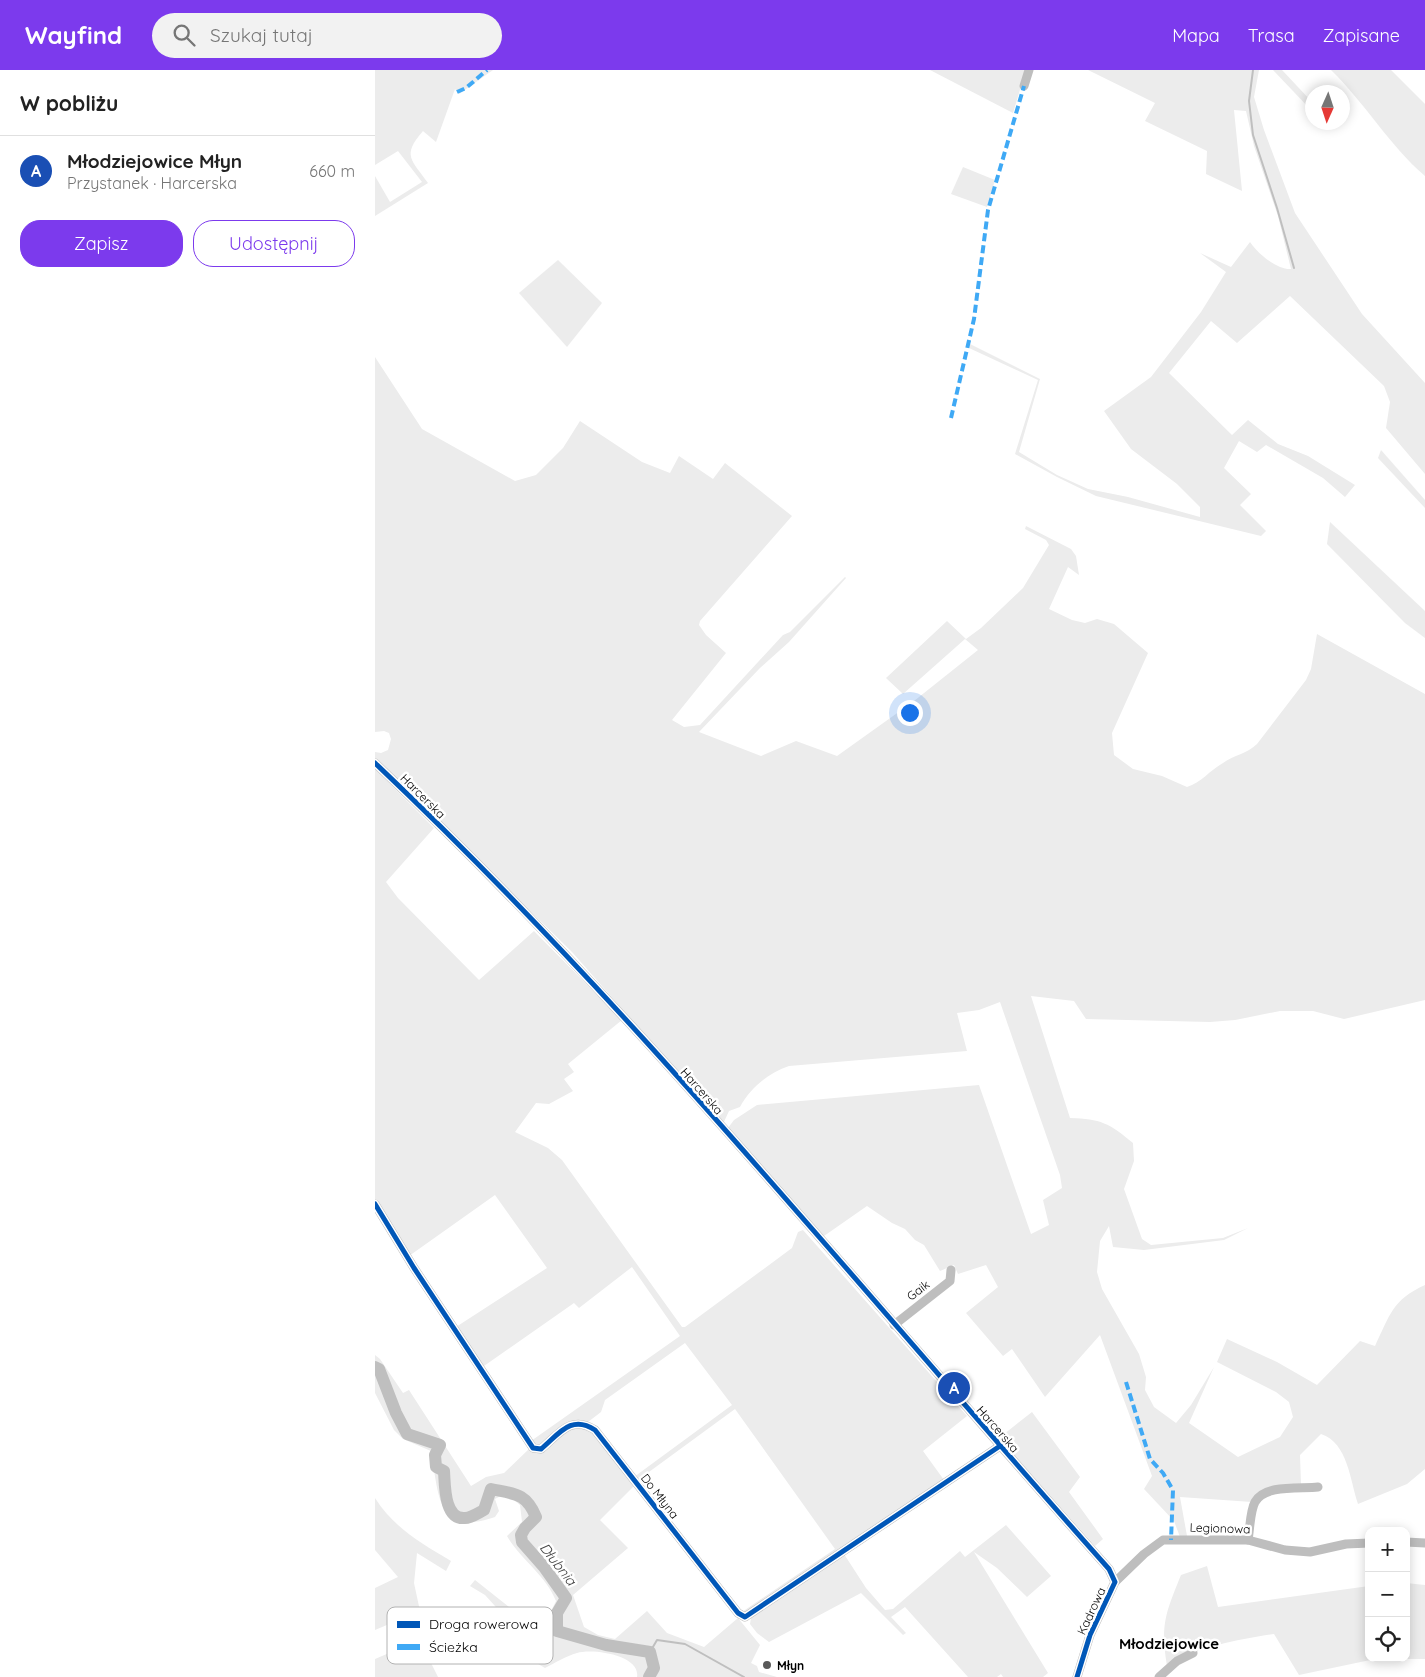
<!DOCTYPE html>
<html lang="pl">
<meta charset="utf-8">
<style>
body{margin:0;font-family:Quicksand,sans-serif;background:#f2f2f2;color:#222}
.controls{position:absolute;right:15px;bottom:15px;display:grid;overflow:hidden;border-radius:10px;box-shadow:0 2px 12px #0003}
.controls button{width:45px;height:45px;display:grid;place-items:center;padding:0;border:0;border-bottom:1px solid #e0e0e0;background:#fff;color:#222;font:25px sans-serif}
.compass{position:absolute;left:930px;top:15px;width:45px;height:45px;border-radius:50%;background:#fff;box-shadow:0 2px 12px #0003;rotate:183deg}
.you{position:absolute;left:534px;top:642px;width:18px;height:18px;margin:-12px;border:4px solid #fff;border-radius:50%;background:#1a73e8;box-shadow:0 0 0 8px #1a73e833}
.badge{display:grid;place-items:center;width:32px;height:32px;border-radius:50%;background:#7c3aed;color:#fff;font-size:16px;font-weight:700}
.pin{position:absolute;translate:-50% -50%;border:2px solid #fff;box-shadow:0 1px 5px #0006}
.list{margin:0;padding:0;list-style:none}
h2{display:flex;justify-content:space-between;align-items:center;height:65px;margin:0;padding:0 20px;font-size:21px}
h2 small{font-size:16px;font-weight:400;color:#767676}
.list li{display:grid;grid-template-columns:32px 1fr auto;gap:15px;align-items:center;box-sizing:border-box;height:70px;padding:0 20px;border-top:1px solid #e0e0e0}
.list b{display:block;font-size:19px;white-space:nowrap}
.list p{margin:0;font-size:16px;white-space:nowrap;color:#767676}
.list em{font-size:16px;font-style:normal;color:#767676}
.actions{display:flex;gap:10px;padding:15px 20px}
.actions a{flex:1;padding:11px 0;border:1px solid #7c3aed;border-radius:20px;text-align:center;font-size:18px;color:#7c3aed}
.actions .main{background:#7c3aed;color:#fff}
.icon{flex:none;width:28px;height:28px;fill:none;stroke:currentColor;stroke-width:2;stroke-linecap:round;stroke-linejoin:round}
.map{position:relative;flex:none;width:1050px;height:1607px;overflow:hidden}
header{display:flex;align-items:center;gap:30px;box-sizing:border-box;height:70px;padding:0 25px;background:#7c3aed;color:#fff}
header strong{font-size:24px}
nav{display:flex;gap:28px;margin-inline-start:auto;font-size:18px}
.search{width:350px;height:45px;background:#f2f2f2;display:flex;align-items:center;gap:12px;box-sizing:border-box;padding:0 18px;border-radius:28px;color:#767676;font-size:19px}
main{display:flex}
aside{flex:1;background:#fff}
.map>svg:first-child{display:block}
.green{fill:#ececec}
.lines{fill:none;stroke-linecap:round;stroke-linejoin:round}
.stream{stroke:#bfbfbf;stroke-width:2}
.river{stroke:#bfbfbf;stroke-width:12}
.minor{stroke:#bebebe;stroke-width:9}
.quiet{stroke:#3fa9f5;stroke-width:4;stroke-dasharray:8 4;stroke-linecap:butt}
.cycleway-casing{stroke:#fff;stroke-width:8}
.cycleway{stroke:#0057b8;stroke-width:5}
.poi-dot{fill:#595959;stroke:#fff;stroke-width:2}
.labels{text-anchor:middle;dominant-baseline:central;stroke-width:5;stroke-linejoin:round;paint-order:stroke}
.street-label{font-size:12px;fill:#000;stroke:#fff}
.poi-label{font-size:12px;font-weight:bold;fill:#000;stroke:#fff;text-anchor:start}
.water-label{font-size:14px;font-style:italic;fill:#444;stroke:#fff}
.quarter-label{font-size:15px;font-weight:bold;fill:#000;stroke:#fff}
.key{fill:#fff;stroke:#b2b2b2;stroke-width:1}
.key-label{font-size:14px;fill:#000}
</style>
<header>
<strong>Wayfind</strong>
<div class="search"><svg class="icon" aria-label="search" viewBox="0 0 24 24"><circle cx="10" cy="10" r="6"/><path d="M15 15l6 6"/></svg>Szukaj tutaj</div>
<nav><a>Mapa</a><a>Trasa</a><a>Zapisane</a></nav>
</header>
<main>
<aside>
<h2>W pobliżu<small></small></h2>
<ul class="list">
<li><span class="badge" style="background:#1a4fb4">A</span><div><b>Młodziejowice Młyn</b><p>Przystanek · Harcerska</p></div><em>660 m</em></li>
</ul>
<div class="actions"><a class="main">Zapisz</a><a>Udostępnij</a></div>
</aside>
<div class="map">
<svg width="1050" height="1607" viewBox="0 0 1050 1607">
<rect width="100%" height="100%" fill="#fff"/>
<g class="green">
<path d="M 0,0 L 118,0 L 84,24 L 80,19 L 61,72 L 48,61 C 26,86 37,90 53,113 L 0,146 L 0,106 L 15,132 L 47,112 L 23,81 L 0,95 Z"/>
<path d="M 555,0 L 651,0 L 638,43 Z"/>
<path d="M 713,0 L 884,0 L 879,27 L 889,60 L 920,143 L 987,244 L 1050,313 L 1050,404 L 1011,358 L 1015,332 L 1009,316 L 915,226 L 862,273 L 836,251 L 794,303 L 857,365 L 873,350 L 903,374 L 933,386 L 980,415 L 970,427 L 948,408 L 891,375 L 882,382 L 864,371 L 849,398 L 876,424 L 865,435 L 891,461 L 886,466 L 721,426 L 682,407 L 640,384 L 663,310 L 594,278 L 595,274 L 665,309 L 644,382 L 682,405 L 713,419 L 753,427 L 825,447 L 825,437 L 802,414 L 756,379 L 729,341 L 776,307 L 826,242 L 851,202 L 825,183 L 856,197 L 875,172 C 882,183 902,200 916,199 L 903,146 L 879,76 L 871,41 L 859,40 L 867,121 L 831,104 L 832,81 L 770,51 L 780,33 Z"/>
<path d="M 898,0 L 907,0 L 937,32 L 937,41 Z"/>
<path d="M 956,0 L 1016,0 L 1050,34 L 1050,106 C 1014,75 990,33 956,0 Z"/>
<path d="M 588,97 L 620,110 L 612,137 L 576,124 Z"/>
<path d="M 183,190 L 227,233 L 192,277 L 144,223 Z"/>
<path d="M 0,287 L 47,359 L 140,411 L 161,405 L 188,378 L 205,351 L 267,392 L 295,403 L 304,386 L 338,409 L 350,393 L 417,446 L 325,551 L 324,555 L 331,565 L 351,583 L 297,650 L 309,657 L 325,655 L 408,565 L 415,562 L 470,507 L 471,508 L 414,572 L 385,598 L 324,662 L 386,686 L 421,671 L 462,686 L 539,631 L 603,580 L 590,569 L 528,624 L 511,608 L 572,551 L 591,569 L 606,558 L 648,518 L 674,475 L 671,470 L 650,459 L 651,456 L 696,479 L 701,486 L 704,505 L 693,497 L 674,539 L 697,550 L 710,553 L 722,549 L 739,554 L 773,583 L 737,663 L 739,685 L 758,699 L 787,706 L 812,717 C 826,713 835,700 848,693 C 859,685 872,684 882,674 L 931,610 L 936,599 L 942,564 L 1050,624 L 1050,930 L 969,949 L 938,941 L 905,941 L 860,950 L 835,952 L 711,949 L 699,931 L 656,926 L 695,1048 C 726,1049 734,1053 758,1073 L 759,1091 L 749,1119 L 767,1169 L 776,1175 L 848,1168 L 873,1158 L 849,1170 L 769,1180 L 738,1177 L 734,1156 L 725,1171 L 722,1202 L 727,1219 L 764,1284 L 771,1307 L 770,1320 L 779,1337 L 801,1353 L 816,1335 L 839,1297 L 814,1353 L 863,1387 L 905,1367 L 918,1347 L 914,1332 L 901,1322 L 842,1292 L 852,1269 L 902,1292 L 942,1315 L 985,1271 L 1000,1276 C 1015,1245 1017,1230 1050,1215 L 1050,1399 L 1032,1414 L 983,1434 C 975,1410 973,1373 946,1364 L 925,1385 L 926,1415 L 893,1420 L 877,1432 L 805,1427 L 812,1466 L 805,1467 L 799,1451 L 769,1419 L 777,1406 L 725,1265 L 670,1327 L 637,1279 L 628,1286 L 591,1243 L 623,1217 L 611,1195 L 583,1204 L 579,1195 L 565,1201 L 549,1175 L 540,1170 L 530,1159 L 517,1153 L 492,1136 L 449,1166 L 353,1058 L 359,1050 L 382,1035 L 604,1015 L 656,1164 L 674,1155 L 668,1130 L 687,1118 L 685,1105 L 625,932 L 604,940 L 582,943 L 592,981 L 414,996 C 393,1003 375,1018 365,1037 L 354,1041 L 348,1054 L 197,882 L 0,689 L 0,682 L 6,683 L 13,680 L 16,669 L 14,663 L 9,661 L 0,662 Z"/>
<path d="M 1006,380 L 1050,430 L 1050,438 L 1003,388 Z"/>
<path d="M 955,452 L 1050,541 L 1050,568 L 1030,553 L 952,474 Z"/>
<path d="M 0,699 L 59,758 L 11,812 L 23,828 L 104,910 L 159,861 L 247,950 L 193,994 L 199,1002 L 189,1009 L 198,1021 L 174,1034 L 161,1033 L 140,1062 L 173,1078 L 187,1090 L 307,1257 L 310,1257 L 417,1178 L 423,1162 L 428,1160 L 592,1346 L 548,1381 L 569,1410 L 373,1543 L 367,1542 L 460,1479 L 360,1339 L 263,1410 L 259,1407 L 357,1335 L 310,1273 L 230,1330 L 226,1342 L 213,1352 C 195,1344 179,1365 166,1377 L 159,1376 L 156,1371 L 305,1266 L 257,1197 L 204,1238 L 199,1233 L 109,1296 L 81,1257 L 172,1198 L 120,1125 L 34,1186 L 0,1130 Z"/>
<path d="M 0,1285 L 5,1289 L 28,1323 L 34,1320 L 96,1416 L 111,1407 L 129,1403 L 155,1378 L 156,1382 L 197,1356 L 214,1357 L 260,1415 L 225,1450 L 253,1478 L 198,1525 L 209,1557 L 223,1565 L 240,1569 L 272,1541 L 292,1563 L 329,1577 L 363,1548 L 385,1575 L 376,1593 L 382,1596 L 384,1602 L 402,1607 L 262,1607 C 266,1585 217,1578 202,1583 C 191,1586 180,1593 170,1598 L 142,1582 L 146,1576 L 124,1559 L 130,1547 L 110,1525 L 95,1516 L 100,1510 L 163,1560 L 174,1554 L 175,1543 L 181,1531 C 171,1505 146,1490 132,1466 L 147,1452 L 145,1435 C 137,1428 130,1422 120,1429 L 124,1441 L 120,1447 C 61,1467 64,1425 56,1381 L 28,1369 L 19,1360 L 0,1323 Z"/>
<path d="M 657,1342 L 705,1407 L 694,1422 L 728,1469 L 720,1476 L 624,1368 Z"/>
<path d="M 0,1428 C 19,1458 46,1473 76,1491 L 71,1501 L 42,1483 L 39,1513 L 45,1541 L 0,1560 L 0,1518 L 23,1507 L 0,1480 Z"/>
<path d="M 631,1455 L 676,1506 L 652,1527 L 622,1498 L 599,1482 L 673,1603 L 668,1607 L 628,1607 L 626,1604 L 622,1607 L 593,1607 L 530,1537 L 516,1547 L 531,1563 L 528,1565 L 486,1523 L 394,1572 L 382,1563 L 375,1554 L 376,1548 L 469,1484 L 491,1518 L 510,1540 L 518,1539 L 585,1481 L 590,1487 Z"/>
<path d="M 832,1496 L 843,1537 L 994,1516 L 994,1588 L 1031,1588 L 1031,1513 L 1050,1515 L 1050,1589 L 1000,1589 L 924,1605 L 899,1564 C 860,1570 826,1576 792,1596 C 785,1555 791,1542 806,1505 Z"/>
<path d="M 56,1565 L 53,1587 L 63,1607 L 0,1607 L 0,1589 Z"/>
</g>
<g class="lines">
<g class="stream">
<path d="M 878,0 L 874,31 L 878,65 L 902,138 L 919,198"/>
<path d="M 275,1582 L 282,1570 L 310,1574 L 369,1607"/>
</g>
<path class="river" d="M 0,1297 L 4,1299 L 21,1343 L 32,1364 L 65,1375 L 60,1385 L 61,1397 L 69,1401 C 70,1415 69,1450 90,1448 C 96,1448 103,1443 109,1440 L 116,1419 C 140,1424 151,1423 161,1447 L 150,1458 L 146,1465 L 147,1472 L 169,1497 L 191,1528 L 182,1543 L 182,1561 L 231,1575 L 275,1582 L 279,1598 L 274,1607"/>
<g class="minor">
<path d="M 649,16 L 654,0"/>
<path d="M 0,693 C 264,943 492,1228 734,1499 L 740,1512"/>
<path d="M 0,1134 L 39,1198 L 158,1378 L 166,1379 C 184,1364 196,1344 220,1360 L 363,1543 L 370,1547 L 625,1376"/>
<path d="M 519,1255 L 575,1211 L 576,1200"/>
<path d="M 873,1470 C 875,1459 875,1441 880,1432 C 890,1414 925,1419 943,1417"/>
<path d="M 1031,1472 L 1050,1473"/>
<path d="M 702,1607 L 715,1565 L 740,1512 L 769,1484 L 788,1470 L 873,1470 L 910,1480 L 935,1482 L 971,1474 L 994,1473"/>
<path d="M 784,1607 L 802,1591 L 818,1583"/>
</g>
<g class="quiet">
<path d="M 82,22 L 91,18 L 112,0"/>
<path d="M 576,348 L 599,249 L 613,140 L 649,16"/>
<path d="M 751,1312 L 775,1389 L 788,1403 L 798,1420 L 796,1470"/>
</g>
<defs>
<g id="cycleway">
<path d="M 0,693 C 264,943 492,1228 734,1499 L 740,1512 L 715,1565 L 702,1607"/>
<path d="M 0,1134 L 39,1198 L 158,1378 L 166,1379 C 184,1364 196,1344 220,1360 L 363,1543 L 370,1547 L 625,1376"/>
</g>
</defs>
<use href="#cycleway" class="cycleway-casing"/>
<use href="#cycleway" class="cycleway"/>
</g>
<circle class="poi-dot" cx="392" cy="1595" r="5"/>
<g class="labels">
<g class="street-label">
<text transform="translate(48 726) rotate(45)">Harcerska</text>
<text transform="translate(327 1021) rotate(49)">Harcerska</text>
<text transform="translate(543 1220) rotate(-38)">Gaik</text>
<text transform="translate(623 1359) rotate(49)">Harcerska</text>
<text transform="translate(285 1426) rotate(52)">Do Młyna</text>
<text transform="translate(845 1458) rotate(2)">Legionowa</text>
<text transform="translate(716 1541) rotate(-65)">Kadrowa</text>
</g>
<g class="poi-label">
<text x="402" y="1595">Młyn</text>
</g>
<g class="water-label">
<text transform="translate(183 1494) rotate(52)">Dłubnia</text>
</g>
<g class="quarter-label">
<text x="794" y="1573">Młodziejowice</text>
</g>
</g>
<rect x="12" y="1537" width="166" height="57" rx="8" class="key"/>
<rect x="22" y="1551" width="23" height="7" fill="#0057b8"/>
<rect x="22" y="1574" width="23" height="6" fill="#3fa9f5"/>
<g class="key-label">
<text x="54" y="1559">Droga rowerowa</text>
<text x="54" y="1582">Ścieżka</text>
</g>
</svg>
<div class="controls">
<button>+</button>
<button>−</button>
<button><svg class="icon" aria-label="locate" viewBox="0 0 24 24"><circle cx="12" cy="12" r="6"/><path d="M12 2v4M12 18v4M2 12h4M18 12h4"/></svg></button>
</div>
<svg class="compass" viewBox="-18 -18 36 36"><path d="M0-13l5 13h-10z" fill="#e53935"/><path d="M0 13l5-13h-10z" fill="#767676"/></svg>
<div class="you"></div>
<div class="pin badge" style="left:579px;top:1318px;background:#1a4fb4">A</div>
</div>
</main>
